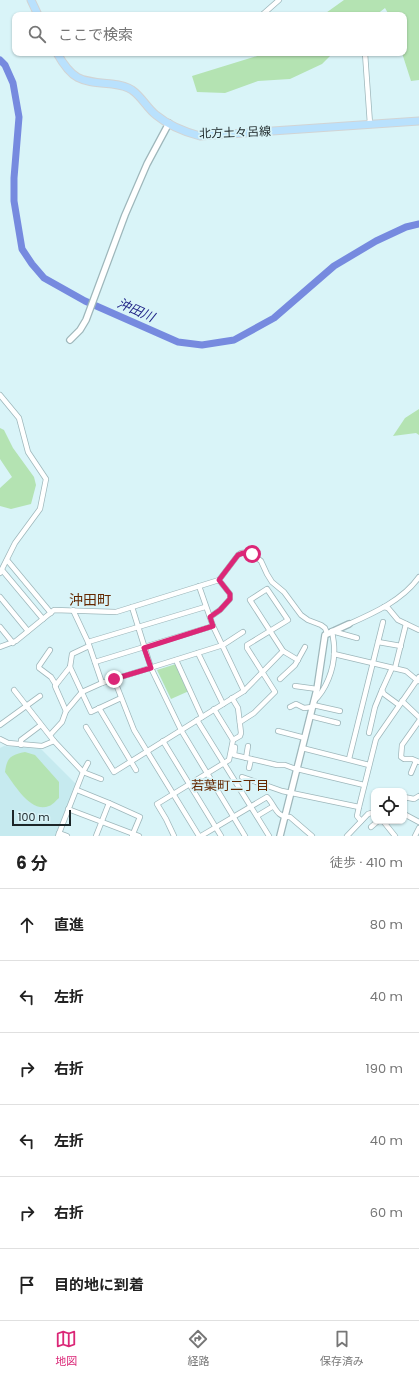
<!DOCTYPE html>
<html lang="ja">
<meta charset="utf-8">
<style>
body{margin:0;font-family:Poppins,"Noto Sans JP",sans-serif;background:#f6f6f6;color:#222}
.controls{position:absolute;right:12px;bottom:12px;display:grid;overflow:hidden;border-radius:8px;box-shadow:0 1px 3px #0004}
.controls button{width:36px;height:36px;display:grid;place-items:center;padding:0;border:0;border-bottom:1px solid #e0e0e0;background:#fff;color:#222;font:20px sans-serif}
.scale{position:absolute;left:12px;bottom:10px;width:59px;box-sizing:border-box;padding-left:4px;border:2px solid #1c2628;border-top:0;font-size:11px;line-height:14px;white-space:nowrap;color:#1c2628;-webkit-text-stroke:3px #d9f4f8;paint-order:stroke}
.stop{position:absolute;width:12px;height:12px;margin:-9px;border:3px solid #db2777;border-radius:50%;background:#fff}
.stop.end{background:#db2777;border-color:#fff;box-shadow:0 1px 4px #0008}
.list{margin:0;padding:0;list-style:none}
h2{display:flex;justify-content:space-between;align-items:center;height:52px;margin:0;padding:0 16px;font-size:17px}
h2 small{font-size:13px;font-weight:400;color:#767676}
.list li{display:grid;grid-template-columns:26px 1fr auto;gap:12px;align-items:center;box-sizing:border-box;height:72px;padding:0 16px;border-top:1px solid #e0e0e0}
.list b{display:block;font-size:15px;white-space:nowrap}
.list em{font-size:13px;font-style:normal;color:#767676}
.icon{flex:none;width:22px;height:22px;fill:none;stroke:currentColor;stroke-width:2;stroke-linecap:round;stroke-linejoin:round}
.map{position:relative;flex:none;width:419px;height:836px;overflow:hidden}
.search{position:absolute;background:#fff;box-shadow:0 1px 3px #0004;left:12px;right:12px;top:12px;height:44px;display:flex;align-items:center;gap:10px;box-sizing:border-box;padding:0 14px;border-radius:8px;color:#767676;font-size:15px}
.sheet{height:484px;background:#fff}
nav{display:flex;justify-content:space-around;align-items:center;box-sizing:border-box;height:56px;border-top:1px solid #e0e0e0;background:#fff;font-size:11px;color:#767676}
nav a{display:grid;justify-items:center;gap:2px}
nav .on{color:#db2777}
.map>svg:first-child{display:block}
.built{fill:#c6eaef}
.green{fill:#b4e3b2}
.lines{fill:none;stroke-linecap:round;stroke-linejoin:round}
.river{stroke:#768adf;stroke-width:7}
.minor-casing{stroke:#9eb7bb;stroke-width:6}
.tertiary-casing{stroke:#9eb7bb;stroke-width:8}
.primary-casing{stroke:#d2d4d4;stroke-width:9}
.minor{stroke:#fff;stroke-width:4.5}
.tertiary{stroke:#fff;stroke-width:5.5}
.primary{stroke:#b9e1fd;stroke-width:7}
.route{stroke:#db2777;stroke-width:5}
.labels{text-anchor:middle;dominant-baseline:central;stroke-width:3.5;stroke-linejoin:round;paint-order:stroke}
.street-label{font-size:12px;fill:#1c2628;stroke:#d9f4f8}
.water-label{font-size:13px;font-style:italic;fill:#222688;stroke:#d9f4f8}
.neighbourhood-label{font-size:13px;fill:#642800;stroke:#d9f4f8}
.quarter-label{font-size:14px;fill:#642800;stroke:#d9f4f8}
</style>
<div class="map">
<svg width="419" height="836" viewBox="0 0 419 836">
<rect width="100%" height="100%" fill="#d9f4f8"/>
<path class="built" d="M 4,746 L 41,749 L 76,784 L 55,836 L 0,836 L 0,748 Z"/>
<g class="green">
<path d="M 344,0 L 419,0 L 419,80 L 411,81 L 402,53 L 404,53 L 404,15 L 389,15 L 385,8 L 376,15 L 323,15 Z"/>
<path d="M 267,53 L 333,53 L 322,64 L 290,79 L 258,81 L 225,93 L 197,92 L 192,76 Z"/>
<path d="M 419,409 L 419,435 L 416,433 L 393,436 L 405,418 Z"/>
<path d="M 0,428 L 4,430 L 13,448 L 34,477 L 36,485 L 31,504 L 11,509 L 0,506 L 0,488 L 12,477 L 0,459 Z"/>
<path d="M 176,664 L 189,691 L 171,699 L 157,670 Z"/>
<path d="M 25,752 L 35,755 L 59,782 L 59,798 C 56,800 53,805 49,806 C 31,814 14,784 5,772 C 7,757 11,755 25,752 Z"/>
</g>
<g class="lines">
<path class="river" d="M 0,60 L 5,65 L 13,83 L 19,117 L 14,178 L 14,201 L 22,249 L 32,264 L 44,278 L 85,301 L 178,342 L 202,345 L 234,340 L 274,318 L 334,266 L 376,241 L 406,227 L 419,224"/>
<defs>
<g id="minor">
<path d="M 262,15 L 279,0"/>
<path d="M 365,53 L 370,124"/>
<path d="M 0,395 L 19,418 L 28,452 L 46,479 L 40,509 L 15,543 L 0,573"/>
<path d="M 7,560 L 51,613"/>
<path d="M 2,570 L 43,619"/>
<path d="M 199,586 L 213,626 L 244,691"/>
<path d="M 0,597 L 28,631"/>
<path d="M 132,607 L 151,668 L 181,730 L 245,836"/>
<path d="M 384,607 L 388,608 L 398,620 L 419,630"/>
<path d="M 73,610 L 88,642 L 102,683"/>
<path d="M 210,617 L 220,610 L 230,599 L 230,594 L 219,580"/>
<path d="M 349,624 C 374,613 403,600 419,577"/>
<path d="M 0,627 L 13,643"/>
<path d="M 332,631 L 357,638"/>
<path d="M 88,642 L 205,607"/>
<path d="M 378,642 L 401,646"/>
<path d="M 0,647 L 16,641 L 54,610 L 116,612 L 219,580 L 238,555 L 241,553 L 249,552 L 261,561 L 267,574 L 272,582 L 284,592 L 301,615 L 308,620 L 321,625 L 325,628 L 327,633"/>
<path d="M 50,650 L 39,666 L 39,668 L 51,677 L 56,685"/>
<path d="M 283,651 L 298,660"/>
<path d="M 198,653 L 223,704"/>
<path d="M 334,654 L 406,671 L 418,681"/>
<path d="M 176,660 L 202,717"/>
<path d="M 95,662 L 213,626"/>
<path d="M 70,667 L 91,712 L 121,698"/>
<path d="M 392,668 L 382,690 L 384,694 L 399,705"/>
<path d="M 395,668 L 406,624"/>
<path d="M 114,679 L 134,730 L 199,836"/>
<path d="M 280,679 L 295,665 L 305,647"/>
<path d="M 295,686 L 317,689"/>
<path d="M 14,690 L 54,741"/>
<path d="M 314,701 C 326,690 334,669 334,653 C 335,646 333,638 332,631"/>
<path d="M 402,701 L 419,717"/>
<path d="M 313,705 L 340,711"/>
<path d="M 290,707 L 296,704 L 304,708 L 312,707"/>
<path d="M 99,708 L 136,770"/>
<path d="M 214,709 L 233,740"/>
<path d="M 66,711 L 55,686 L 70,667 L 72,654 L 89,646"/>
<path d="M 310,716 L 338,723"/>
<path d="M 197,720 L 269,836"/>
<path d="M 419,721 L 402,745 L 401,757 L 404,759 L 412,759 L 419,762"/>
<path d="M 0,725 L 40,696"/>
<path d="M 86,727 L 114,772 L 244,691 L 283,651 L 250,600 L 267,589 L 288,620 L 247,645 L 247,648 L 275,692 L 254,713 L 240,722"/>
<path d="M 278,731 L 305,738"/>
<path d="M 369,733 L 375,707 L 382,690"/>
<path d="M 50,735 L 62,722 L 66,711 L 82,692 L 102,683 L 223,645 L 243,632"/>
<path d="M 0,739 L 8,743 L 42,746 L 54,741 L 83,772 L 58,836"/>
<path d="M 163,741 L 221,836"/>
<path d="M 21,745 L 21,740 L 41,725"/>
<path d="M 235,747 L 234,755 L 277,765 L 285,765 L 293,768 L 364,785"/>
<path d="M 302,748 L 369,765"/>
<path d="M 246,758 L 248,746"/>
<path d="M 349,759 L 383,622"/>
<path d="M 88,763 L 83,772 L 101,779"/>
<path d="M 249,768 L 251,759"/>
<path d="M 411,773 L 416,761"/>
<path d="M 242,777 L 282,791 L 359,807"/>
<path d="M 77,790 L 109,803"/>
<path d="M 404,797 L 414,799 L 419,796"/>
<path d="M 68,809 L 139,836"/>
<path d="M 404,814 L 419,822"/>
<path d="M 257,816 L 272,807"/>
<path d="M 361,821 L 357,816 L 359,807 L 376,739 L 419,677"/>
<path d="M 383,821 L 395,836"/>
<path d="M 371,827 L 378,821"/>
<path d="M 59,833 L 67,836"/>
<path d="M 96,836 L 109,803 L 140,817 L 132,836"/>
<path d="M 174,836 L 166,819 L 157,804 L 229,760 L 233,740 L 240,736 L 241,733 L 238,708 L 232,698"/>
<path d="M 201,836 L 267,797 C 275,805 276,818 290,817 L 312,836"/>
<path d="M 347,836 L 368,814 L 374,812"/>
<path d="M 415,836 L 419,828"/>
</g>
<g id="tertiary">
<path d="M 70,340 L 80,330 L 86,320 L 125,215 L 147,164 L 169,123"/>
<path d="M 280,836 L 317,689 L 325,635 L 349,624"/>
</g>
<g id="primary">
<path d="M 31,0 L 38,15"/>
<path d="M 57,53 C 73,82 82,81 112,84 C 120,85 126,86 132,90 C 142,97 147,108 156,115 C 168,125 185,132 200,136 L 419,121"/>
</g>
</defs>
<use href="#minor" class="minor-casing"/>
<use href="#tertiary" class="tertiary-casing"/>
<use href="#primary" class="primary-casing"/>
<use href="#minor" class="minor"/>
<use href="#tertiary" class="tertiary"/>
<use href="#primary" class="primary"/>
</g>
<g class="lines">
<path class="route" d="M 114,679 L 151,668 L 144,648 L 213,626 L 210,617 L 220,610 L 230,599 L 230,594 L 219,580 L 238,555 C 242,553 247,552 252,554"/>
</g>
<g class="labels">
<g class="street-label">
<text transform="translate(235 132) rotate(-2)">北方土々呂線</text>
</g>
<g class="water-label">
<text transform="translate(136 310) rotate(24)">沖田川</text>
</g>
<g class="neighbourhood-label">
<text x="230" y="785">若葉町二丁目</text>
</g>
<g class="quarter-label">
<text x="90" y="600">沖田町</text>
</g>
</g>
</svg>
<div class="controls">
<button><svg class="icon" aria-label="locate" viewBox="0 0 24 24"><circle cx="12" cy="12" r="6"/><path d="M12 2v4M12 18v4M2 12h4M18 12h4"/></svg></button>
</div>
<div class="scale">100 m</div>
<div class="stop" style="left:252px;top:554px"></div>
<div class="stop end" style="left:114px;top:679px"></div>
<div class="search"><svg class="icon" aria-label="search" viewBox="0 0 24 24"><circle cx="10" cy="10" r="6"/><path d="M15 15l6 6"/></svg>ここで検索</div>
</div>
<section class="sheet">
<h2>6 分<small>徒歩 · 410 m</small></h2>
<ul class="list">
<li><svg class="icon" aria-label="ahead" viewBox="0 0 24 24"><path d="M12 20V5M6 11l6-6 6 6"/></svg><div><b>直進</b></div><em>80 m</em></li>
<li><svg class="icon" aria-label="left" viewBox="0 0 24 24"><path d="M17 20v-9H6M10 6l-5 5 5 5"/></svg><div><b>左折</b></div><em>40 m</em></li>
<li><svg class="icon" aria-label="right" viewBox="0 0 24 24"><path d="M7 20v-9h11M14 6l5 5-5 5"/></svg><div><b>右折</b></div><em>190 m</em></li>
<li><svg class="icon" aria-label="left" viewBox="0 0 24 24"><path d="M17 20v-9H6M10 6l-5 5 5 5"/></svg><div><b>左折</b></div><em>40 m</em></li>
<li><svg class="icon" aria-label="right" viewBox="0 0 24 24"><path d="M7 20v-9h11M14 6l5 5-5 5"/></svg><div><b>右折</b></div><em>60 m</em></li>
<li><svg class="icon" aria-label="arrive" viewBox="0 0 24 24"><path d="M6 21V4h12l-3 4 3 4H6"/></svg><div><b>目的地に到着</b></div></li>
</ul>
</section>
<nav>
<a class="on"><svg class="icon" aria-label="map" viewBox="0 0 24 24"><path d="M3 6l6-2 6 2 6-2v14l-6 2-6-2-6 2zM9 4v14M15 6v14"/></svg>地図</a>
<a><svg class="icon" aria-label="directions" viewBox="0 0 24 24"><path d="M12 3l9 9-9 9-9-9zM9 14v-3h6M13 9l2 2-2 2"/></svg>経路</a>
<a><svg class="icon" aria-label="saved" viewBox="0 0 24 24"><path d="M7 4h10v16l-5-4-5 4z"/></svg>保存済み</a>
</nav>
